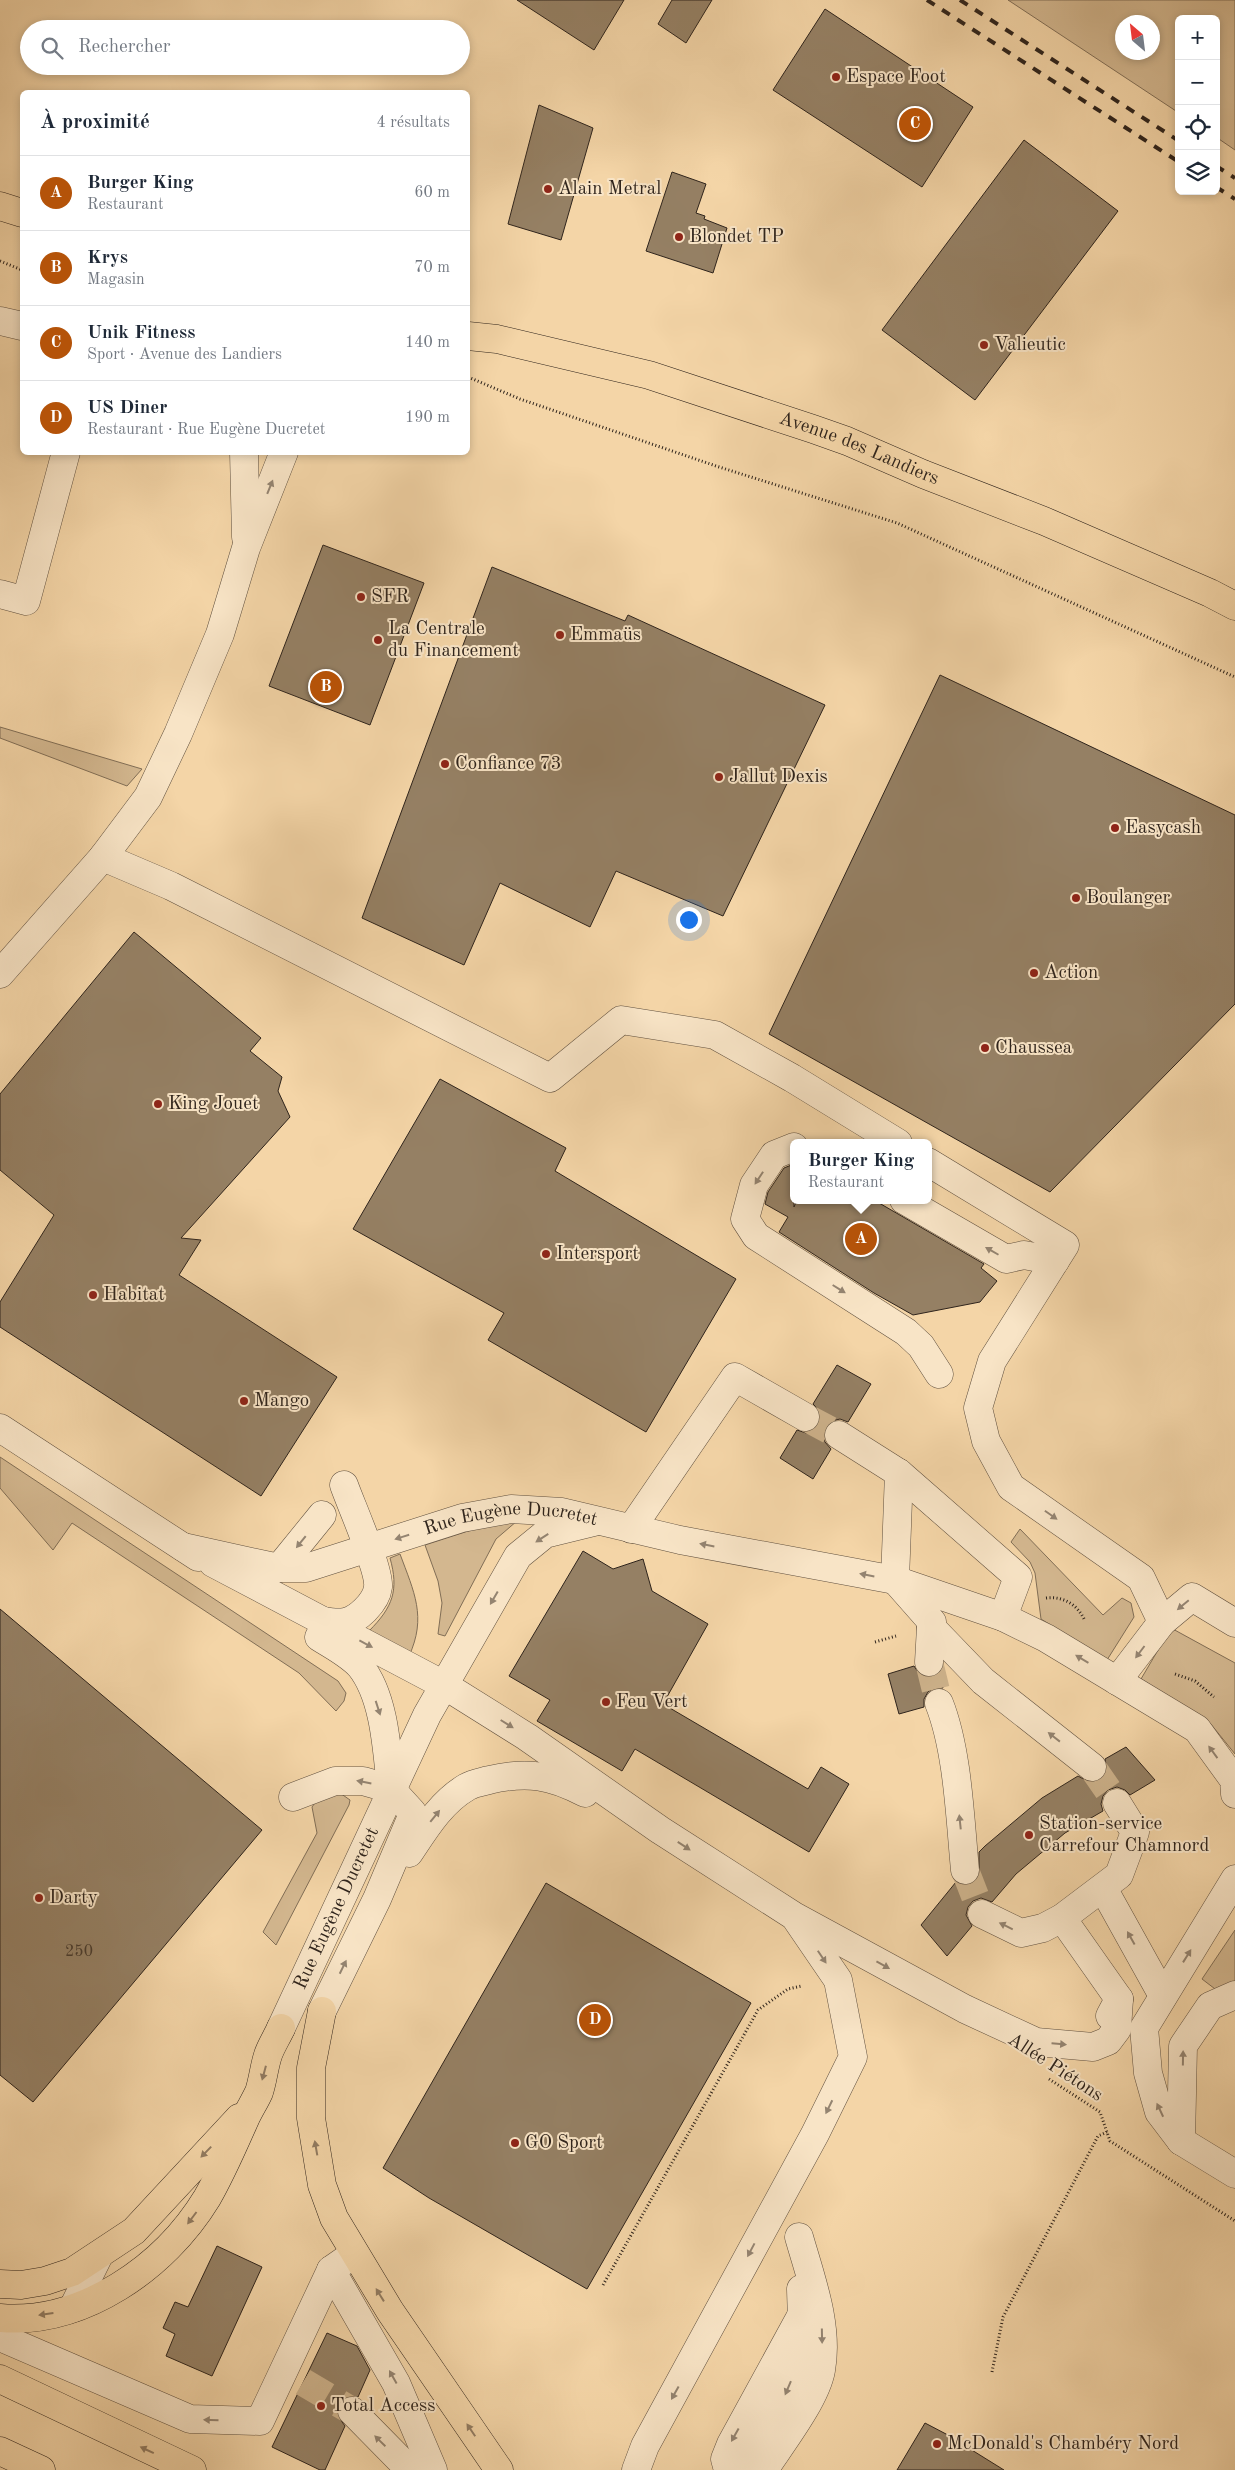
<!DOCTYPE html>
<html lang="fr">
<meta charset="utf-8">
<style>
body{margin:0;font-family:"Old Standard TT",serif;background:#f2f2f3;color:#1f2937}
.controls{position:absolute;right:15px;top:15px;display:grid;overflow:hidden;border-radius:8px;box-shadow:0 2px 8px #0003}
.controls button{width:45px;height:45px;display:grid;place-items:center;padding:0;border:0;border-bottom:1px solid #e0e1e3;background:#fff;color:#1f2937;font:25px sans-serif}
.compass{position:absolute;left:1115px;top:15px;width:45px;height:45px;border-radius:50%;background:#fff;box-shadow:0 2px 8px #0003;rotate:332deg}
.you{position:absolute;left:688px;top:919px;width:18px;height:18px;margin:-12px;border:4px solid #fff;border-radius:50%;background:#1a73e8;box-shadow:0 0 0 8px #1a73e833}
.badge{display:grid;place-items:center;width:32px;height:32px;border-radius:50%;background:#b45309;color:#fff;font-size:16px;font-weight:700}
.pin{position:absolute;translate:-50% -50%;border:2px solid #fff;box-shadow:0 1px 5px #0006}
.popup{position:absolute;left:790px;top:1139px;width:142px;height:65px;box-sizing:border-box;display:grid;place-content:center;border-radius:8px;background:#fff;filter:drop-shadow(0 1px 4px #0005);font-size:16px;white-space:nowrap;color:#747a83}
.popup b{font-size:19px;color:#1f2937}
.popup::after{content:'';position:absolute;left:50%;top:100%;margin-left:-10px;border:10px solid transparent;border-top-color:#fff}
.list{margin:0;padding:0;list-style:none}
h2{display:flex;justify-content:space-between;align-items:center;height:65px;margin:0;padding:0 20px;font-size:21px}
h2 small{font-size:16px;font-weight:400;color:#747a83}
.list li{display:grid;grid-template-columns:32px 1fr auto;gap:15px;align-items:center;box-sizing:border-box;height:75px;padding:0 20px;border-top:1px solid #e0e1e3}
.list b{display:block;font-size:19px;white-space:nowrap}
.list p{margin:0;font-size:16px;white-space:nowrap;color:#747a83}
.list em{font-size:16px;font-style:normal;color:#747a83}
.icon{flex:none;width:28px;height:28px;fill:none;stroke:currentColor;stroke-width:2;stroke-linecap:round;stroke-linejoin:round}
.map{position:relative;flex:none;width:1235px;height:2470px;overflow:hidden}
.search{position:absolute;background:#fff;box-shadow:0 2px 8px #0003;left:20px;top:20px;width:450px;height:55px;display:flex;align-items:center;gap:12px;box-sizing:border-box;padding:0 18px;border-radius:28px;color:#747a83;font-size:19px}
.panel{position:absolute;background:#fff;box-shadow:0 2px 8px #0003;left:20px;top:90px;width:450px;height:365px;border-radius:8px}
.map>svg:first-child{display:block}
.green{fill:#d3b78f;stroke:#816e56;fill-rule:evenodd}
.building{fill:#958064;stroke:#2f241c}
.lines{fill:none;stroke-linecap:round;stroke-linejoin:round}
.minor-tunnel{stroke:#cdb28b;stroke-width:28;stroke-dasharray:28 14;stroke-linecap:butt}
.minor-casing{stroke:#60503f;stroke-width:29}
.major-casing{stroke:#2f241c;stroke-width:29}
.highway-casing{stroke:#2f241c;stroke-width:29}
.path{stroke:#2f241c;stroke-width:3;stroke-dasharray:1 2.5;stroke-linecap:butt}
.minor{stroke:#f8e4c6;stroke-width:28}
.major{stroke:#f4d5a7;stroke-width:28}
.highway{stroke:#f4d5a7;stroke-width:28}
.rail{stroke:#2f241c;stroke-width:4;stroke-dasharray:9 9;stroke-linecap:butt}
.oneway{fill:#948471}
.oneway2{fill:#927c62}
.poi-dot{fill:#8f2418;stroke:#f8e4c6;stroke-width:2}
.labels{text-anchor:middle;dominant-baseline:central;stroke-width:4;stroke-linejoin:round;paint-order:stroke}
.number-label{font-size:16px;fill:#483b2e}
.poi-label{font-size:19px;fill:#2f241c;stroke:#f8e4c6;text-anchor:start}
.street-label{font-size:19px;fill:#2f241c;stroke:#f8e4c6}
</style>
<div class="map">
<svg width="1235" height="2470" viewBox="0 0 1235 2470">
<rect width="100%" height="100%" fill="#f4d5a7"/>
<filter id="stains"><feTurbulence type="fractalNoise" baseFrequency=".004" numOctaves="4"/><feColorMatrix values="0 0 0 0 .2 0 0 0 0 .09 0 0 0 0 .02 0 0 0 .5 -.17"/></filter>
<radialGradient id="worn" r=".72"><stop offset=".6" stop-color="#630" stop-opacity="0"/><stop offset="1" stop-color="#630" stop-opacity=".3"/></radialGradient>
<g class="green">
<path d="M 1008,0 L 1235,0 L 1235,150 L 1216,137 L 1216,19 L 1179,19 L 1179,113 ZM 1152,22 L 1152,52 L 1122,52 L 1122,22 Z"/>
<path d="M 0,727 L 142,769 L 127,786 L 0,738 Z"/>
<path d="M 0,1457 L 338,1681 L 346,1693 L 344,1701 L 336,1711 L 299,1673 L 72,1523 L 53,1550 L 0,1488 Z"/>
<path d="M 517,1521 L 496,1539 L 445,1636 L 438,1634 L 442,1603 L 438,1581 L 425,1545 L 493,1523 Z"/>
<path d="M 1020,1529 L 1103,1615 L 1122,1598 L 1131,1603 L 1134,1617 L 1107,1660 L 1041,1619 L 1035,1573 L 1030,1562 L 1011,1542 Z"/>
<path d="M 400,1554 C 414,1592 427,1617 409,1656 L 369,1631 C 393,1607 399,1590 390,1558 Z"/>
<path d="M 1171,1628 L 1235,1663 L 1235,1754 L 1210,1723 L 1141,1679 Z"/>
<path d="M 322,1793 L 340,1793 L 350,1800 L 349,1805 L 276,1945 L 263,1932 L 317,1833 L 312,1807 Z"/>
<path d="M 1235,1930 L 1235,1986 L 1219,1992 L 1202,1979 Z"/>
</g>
<g class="building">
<path d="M 517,0 L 624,0 L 594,50 Z"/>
<path d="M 672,0 L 712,0 L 686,43 L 658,24 Z"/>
<path d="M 825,9 L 973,107 L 922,187 L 773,90 Z"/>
<path d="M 539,105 L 593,128 L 561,240 L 508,224 Z"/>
<path d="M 1024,140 L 1118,211 L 975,400 L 882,330 Z"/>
<path d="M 672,172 L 706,184 L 696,213 L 705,216 L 704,219 L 727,228 L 713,273 L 646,251 Z"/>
<path d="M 323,545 L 424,583 L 370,725 L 269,686 Z"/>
<path d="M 492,567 L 625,621 L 628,615 L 825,705 L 723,916 L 616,871 L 590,927 L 500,883 L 464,965 L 362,918 Z"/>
<path d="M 940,675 L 1235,815 L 1235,1004 L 1050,1192 L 769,1034 Z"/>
<path d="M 134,932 L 261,1038 L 250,1051 L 282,1077 L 278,1091 L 290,1117 L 181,1238 L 201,1240 L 179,1275 L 337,1377 L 261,1496 L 0,1327 L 0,1302 L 54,1215 L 0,1170 L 0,1094 Z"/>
<path d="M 440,1079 L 566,1148 L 555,1171 L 736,1279 L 646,1432 L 488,1340 L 504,1313 L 353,1229 Z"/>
<path d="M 794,1164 L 794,1207 L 797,1200 L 874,1200 L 984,1264 L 981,1268 L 997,1281 L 980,1302 L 913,1315 L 874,1293 L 779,1232 L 788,1217 L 765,1204 L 768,1192 L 784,1168 Z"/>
<path d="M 837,1365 L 871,1384 L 848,1422 L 840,1419 L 832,1421 L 826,1427 L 823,1434 L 825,1442 L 831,1449 L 813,1479 L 780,1458 L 797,1430 L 806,1433 L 813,1430 L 818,1425 L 821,1416 L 818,1409 L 813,1404 Z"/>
<path d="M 583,1551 L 613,1569 L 643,1559 L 652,1591 L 708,1624 L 663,1704 L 808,1789 L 821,1767 L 849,1784 L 809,1852 L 635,1749 L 622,1771 L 537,1721 L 550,1700 L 509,1676 Z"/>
<path d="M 0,1609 L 262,1830 L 33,2102 L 0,2075 Z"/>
<path d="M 914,1666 L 920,1675 L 928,1678 L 939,1673 L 943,1688 L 934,1688 L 928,1692 L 924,1699 L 924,1707 L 899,1714 L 888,1674 Z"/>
<path d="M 1126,1747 L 1155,1780 L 1130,1795 L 1125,1790 L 1117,1787 L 1108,1790 L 1103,1796 L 1101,1804 L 1103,1811 L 1065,1833 L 1016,1874 L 992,1902 L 981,1898 L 973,1901 L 968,1907 L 966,1915 L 972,1926 L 947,1956 L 921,1925 L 956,1882 L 967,1885 L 974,1883 L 979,1877 L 979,1852 L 985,1846 L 1042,1798 L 1078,1776 L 1089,1782 L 1098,1781 L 1104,1777 L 1107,1770 L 1105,1759 Z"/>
<path d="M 546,1883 L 751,2003 L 587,2289 L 429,2198 L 383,2168 Z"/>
<path d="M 217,2246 L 262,2267 L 212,2376 L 166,2356 L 175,2334 L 163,2328 L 175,2302 L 188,2307 Z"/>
<path d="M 327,2333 L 357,2346 L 370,2370 L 358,2397 L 348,2396 L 341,2400 L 337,2406 L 337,2415 L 345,2426 L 325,2470 L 320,2470 L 272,2447 Z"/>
<path d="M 925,2423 L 946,2434 L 1004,2470 L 897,2470 Z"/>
</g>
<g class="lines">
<g class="minor-tunnel">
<path d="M 805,1417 L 839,1435"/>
<path d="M 929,1662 L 939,1703"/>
<path d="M 1092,1767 L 1117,1803"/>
<path d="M 965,1870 L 982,1914"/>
<path d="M 303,2382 L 352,2411"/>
</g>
<defs>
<g id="minor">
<path d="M 0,321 L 22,326"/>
<path d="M 244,452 L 246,537"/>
<path d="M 0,594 L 26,601 L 66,452"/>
<path d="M 103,857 L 171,886 L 550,1078 L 621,1020 L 715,1035 L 792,1078 L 898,1143"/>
<path d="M 0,974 L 103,857 L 148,797 L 178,734 L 220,634 L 246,548 L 284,452"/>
<path d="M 794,1147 L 774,1155 L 754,1185 L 745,1219 L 756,1236 L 906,1332 L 921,1346 L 939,1374"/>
<path d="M 928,1162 L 1065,1245 L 992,1361 L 978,1408 L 986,1441 L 1011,1487 L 1141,1578 L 1162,1622"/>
<path d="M 904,1200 L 1006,1259 L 1024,1255 L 1055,1261"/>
<path d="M 0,1428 L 198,1557"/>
<path d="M 839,1435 L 899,1473 L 1018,1577 L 1003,1617"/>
<path d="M 899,1473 L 895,1580 L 932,1622 L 931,1627 L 983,1681 L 1092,1767"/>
<path d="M 631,1529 L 735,1377 L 805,1417"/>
<path id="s1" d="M 183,1547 L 279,1568 L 306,1568 L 462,1518 L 511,1509 L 562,1512 L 680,1540 L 895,1580 L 1003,1617 L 1046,1638 L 1197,1729 L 1234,1780 L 1235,1794"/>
<path d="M 213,1563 L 444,1685 L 527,1737 L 660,1830 L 794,1916 L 965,2009 L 1036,2042 L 1093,2047 L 1108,2041 L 1117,2029 L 1119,1999"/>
<path d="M 279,1568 L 322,1515"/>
<path d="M 323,1621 C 341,1624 351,1624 365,1610 C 371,1604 377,1596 378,1587 C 380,1570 351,1505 344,1485"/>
<path d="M 319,1637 C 333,1646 349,1654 360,1666 C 385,1697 387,1751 391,1789"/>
<path d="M 929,1662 L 931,1627"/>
<path d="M 1117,1681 L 1162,1622 L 1192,1597 L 1235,1623"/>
<path d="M 939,1703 C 958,1751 960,1819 965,1870"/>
<path d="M 293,1797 L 335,1781 L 363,1781 L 391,1789 L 412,1812 L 410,1821 L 377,1899 L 322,2011"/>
<path d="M 409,1853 C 425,1829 441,1802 467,1787 C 473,1783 482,1782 489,1780 C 527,1771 551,1775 585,1793"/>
<path d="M 1235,1879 L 1144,2028 L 1148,2073 L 1159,2112 L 1181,2141 L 1235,2174"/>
<path d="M 1103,1888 L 1163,1996"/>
<path d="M 982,1914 L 1021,1933 L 1043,1928 L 1062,1918 L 1119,1875 L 1135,1832 L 1117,1803"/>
<path d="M 1062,1918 L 1119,1999 L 1110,2016"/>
<path id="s2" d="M 281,2028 L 427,1715 L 518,1556 L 545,1534 L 594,1522"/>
<path d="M 1181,2141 L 1183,2046 L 1210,2006 L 1235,1995"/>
<path d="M 331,2270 L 396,2383 L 433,2470"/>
<path d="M 73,2308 L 99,2255"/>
<path d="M 0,2337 L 190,2419 L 260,2421 L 331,2270 L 354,2254"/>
<path d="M 352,2411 L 410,2470"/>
<path d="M 636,2470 L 645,2446 L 815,2134 L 853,2057 L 838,1980 L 797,1920"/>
<path d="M 728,2470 L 725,2459 L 731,2444 L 801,2316"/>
<path d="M 742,2470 L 785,2395 L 803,2353 L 801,2289"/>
<path d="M 764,2470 C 781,2444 816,2399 821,2370 C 829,2326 811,2279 799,2237"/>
</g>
<g id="major">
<path d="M 0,206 L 22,213"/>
<path id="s3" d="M 468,336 L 497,339 L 649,375 L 813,429 L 847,441 L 923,474 L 1044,521 L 1210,593 L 1235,606"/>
</g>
<g id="highway">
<path d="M 322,2011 L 311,2068 L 311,2118 L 322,2185 L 334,2218 L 390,2311 L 499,2470"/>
<path d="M 0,2284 L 21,2285 L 45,2281 L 72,2272 L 134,2231 L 239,2118"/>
<path d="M 0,2318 C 83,2325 165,2267 207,2198 C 222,2172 233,2146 245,2119 C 249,2110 255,2101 259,2092 C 263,2080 264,2067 268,2055 C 271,2046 277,2037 281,2028"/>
<path d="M 0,2379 L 192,2470"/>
<path d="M 0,2451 L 41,2470"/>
</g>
</defs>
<use href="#minor" class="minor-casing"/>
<use href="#major" class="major-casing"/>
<use href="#highway" class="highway-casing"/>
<g class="path">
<path d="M 0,261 L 22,270"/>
<path d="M 468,377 L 520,399 L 716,466 L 897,523 L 1235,677"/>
<path d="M 1046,1598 C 1064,1596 1078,1605 1085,1621"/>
<path d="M 875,1642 L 896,1636"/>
<path d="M 1175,1674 L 1195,1681 L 1214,1697"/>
<path d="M 1049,2079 L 1100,2112 L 1110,2141 L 1235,2221"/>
<path d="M 603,2285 L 758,2010 L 788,1989 L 802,1986"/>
<path d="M 992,2372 L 1003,2317 L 1098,2136 L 1107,2132"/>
</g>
<use href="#minor" class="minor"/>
<use href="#major" class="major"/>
<use href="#highway" class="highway"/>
<g class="rail">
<path d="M 927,0 L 1179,162"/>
<path d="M 960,0 L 1179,141"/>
<path d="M 1216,166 L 1235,178"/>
<path d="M 1216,187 L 1235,199"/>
</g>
</g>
<defs><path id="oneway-solid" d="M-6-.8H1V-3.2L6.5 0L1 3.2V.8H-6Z" transform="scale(1.25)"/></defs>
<g class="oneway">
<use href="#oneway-solid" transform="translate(270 487) rotate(-68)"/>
<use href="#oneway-solid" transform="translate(759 1178) rotate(123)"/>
<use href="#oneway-solid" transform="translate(992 1251) rotate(-150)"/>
<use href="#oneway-solid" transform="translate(839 1289) rotate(32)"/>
<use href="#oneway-solid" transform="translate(1051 1515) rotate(35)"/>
<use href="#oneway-solid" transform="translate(402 1537) rotate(163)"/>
<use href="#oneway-solid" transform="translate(542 1538) rotate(147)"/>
<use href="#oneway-solid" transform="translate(301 1542) rotate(129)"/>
<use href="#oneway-solid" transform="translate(707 1545) rotate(-169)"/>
<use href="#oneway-solid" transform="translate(867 1575) rotate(-169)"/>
<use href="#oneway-solid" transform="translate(494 1598) rotate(120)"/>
<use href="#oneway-solid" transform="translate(1183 1605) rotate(140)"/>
<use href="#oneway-solid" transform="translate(366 1644) rotate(28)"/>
<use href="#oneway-solid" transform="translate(1140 1652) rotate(127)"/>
<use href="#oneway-solid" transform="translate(1082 1659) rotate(-149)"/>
<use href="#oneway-solid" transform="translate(378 1708) rotate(72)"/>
<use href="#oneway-solid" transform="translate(507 1724) rotate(32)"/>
<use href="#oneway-solid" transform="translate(1054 1737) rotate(-142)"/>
<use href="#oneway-solid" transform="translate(1213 1752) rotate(-126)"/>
<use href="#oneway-solid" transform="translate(364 1782) rotate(-169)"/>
<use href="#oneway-solid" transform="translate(435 1816) rotate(-51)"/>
<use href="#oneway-solid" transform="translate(960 1822) rotate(-96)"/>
<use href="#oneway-solid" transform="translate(684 1846) rotate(33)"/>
<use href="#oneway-solid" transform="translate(1006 1926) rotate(-154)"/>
<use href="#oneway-solid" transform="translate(1131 1938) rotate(-119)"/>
<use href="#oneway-solid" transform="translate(1187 1956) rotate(-58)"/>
<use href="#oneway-solid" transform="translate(822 1957) rotate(56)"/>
<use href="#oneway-solid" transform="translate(883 1965) rotate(29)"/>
<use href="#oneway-solid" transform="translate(343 1967) rotate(-64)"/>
<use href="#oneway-solid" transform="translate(1059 2044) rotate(5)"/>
<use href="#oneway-solid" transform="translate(1183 2058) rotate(-89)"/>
<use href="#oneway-solid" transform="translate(829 2107) rotate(116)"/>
<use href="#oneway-solid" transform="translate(1160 2110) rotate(-115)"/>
<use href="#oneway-solid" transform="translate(751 2250) rotate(118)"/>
<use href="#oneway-solid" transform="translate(822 2336) rotate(89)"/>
<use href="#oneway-solid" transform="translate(393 2377) rotate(-119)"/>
<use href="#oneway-solid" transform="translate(788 2388) rotate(113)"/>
<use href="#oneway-solid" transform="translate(675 2393) rotate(119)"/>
<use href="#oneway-solid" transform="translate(211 2420) rotate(-178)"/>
<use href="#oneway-solid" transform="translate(735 2435) rotate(119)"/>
<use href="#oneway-solid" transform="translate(380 2441) rotate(-136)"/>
</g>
<g class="oneway2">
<use href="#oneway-solid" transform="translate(264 2073) rotate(105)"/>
<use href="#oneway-solid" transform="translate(316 2148) rotate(-100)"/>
<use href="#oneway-solid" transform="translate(206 2152) rotate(134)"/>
<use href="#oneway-solid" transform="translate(192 2218) rotate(127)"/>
<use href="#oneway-solid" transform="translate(380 2295) rotate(-122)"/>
<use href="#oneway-solid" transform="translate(46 2314) rotate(172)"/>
<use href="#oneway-solid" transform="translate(471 2430) rotate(-124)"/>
<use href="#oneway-solid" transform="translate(147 2450) rotate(-155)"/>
</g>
<g class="poi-dot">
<circle cx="836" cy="77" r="5"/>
<circle cx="548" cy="189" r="5"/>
<circle cx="679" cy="237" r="5"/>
<circle cx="984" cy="345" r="5"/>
<circle cx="361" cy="597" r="5"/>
<circle cx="560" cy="635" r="5"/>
<circle cx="378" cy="640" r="5"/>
<circle cx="445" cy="764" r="5"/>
<circle cx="719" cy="777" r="5"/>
<circle cx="1115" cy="828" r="5"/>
<circle cx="1076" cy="898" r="5"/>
<circle cx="1034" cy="973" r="5"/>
<circle cx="985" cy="1048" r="5"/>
<circle cx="158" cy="1104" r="5"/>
<circle cx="546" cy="1254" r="5"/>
<circle cx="93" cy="1295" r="5"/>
<circle cx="244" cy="1401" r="5"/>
<circle cx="606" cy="1702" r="5"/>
<circle cx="1029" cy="1835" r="5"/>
<circle cx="39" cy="1898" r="5"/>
<circle cx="515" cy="2143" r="5"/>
<circle cx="321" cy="2406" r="5"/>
<circle cx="937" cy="2444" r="5"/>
</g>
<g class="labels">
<g class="number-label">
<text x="79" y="1952">250</text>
</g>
<g class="poi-label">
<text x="846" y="77">Espace Foot</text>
<text x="558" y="189">Alain Metral</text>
<text x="689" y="237">Blondet TP</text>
<text x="994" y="345">Valieutic</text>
<text x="371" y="597">SFR</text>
<text x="388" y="629">La Centrale<tspan x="388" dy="22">du Financement</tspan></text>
<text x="570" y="635">Emmaüs</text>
<text x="455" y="764">Confiance 73</text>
<text x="729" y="777">Jallut Dexis</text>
<text x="1125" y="828">Easycash</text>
<text x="1086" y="898">Boulanger</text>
<text x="1044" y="973">Action</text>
<text x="995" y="1048">Chaussea</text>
<text x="168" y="1104">King Jouet</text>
<text x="556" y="1254">Intersport</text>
<text x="103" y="1295">Habitat</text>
<text x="254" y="1401">Mango</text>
<text x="616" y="1702">Feu Vert</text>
<text x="1039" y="1824">Station-service<tspan x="1039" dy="22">Carrefour Chamnord</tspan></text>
<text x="49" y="1898">Darty</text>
<text x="525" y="2143">GO Sport</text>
<text x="331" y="2406">Total Access</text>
<text x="947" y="2444">McDonald's Chambéry Nord</text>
</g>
<g class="street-label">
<text stroke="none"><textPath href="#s3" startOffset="408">Avenue des Landiers</textPath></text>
<text stroke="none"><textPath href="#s1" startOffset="338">Rue Eugène Ducretet</textPath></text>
<text stroke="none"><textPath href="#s2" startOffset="132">Rue Eugène Ducretet</textPath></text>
<text transform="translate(1055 2068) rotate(33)">Allée Piétons</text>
</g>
</g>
<rect width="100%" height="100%" filter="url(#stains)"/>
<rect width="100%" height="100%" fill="url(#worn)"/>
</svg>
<div class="controls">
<button>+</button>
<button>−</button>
<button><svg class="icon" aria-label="locate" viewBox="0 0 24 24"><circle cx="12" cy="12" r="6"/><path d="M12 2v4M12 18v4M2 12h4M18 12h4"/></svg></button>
<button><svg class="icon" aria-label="layers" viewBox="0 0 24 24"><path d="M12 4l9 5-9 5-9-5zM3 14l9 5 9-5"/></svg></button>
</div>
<svg class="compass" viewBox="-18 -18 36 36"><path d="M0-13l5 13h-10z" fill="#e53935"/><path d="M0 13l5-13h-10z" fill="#747a83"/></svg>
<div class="you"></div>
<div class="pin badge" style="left:861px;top:1239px">A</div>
<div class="popup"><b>Burger King</b>Restaurant</div>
<div class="pin badge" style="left:326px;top:687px">B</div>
<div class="pin badge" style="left:915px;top:124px">C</div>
<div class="pin badge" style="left:595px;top:2020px">D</div>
<div class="search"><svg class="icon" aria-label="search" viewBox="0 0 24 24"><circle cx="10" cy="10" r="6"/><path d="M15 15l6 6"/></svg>Rechercher</div>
<section class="panel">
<h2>À proximité<small>4 résultats</small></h2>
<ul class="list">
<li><span class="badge">A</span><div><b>Burger King</b><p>Restaurant</p></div><em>60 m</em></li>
<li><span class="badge">B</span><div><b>Krys</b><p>Magasin</p></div><em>70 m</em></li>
<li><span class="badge">C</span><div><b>Unik Fitness</b><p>Sport · Avenue des Landiers</p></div><em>140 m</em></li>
<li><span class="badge">D</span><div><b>US Diner</b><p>Restaurant · Rue Eugène Ducretet</p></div><em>190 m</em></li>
</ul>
</section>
</div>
